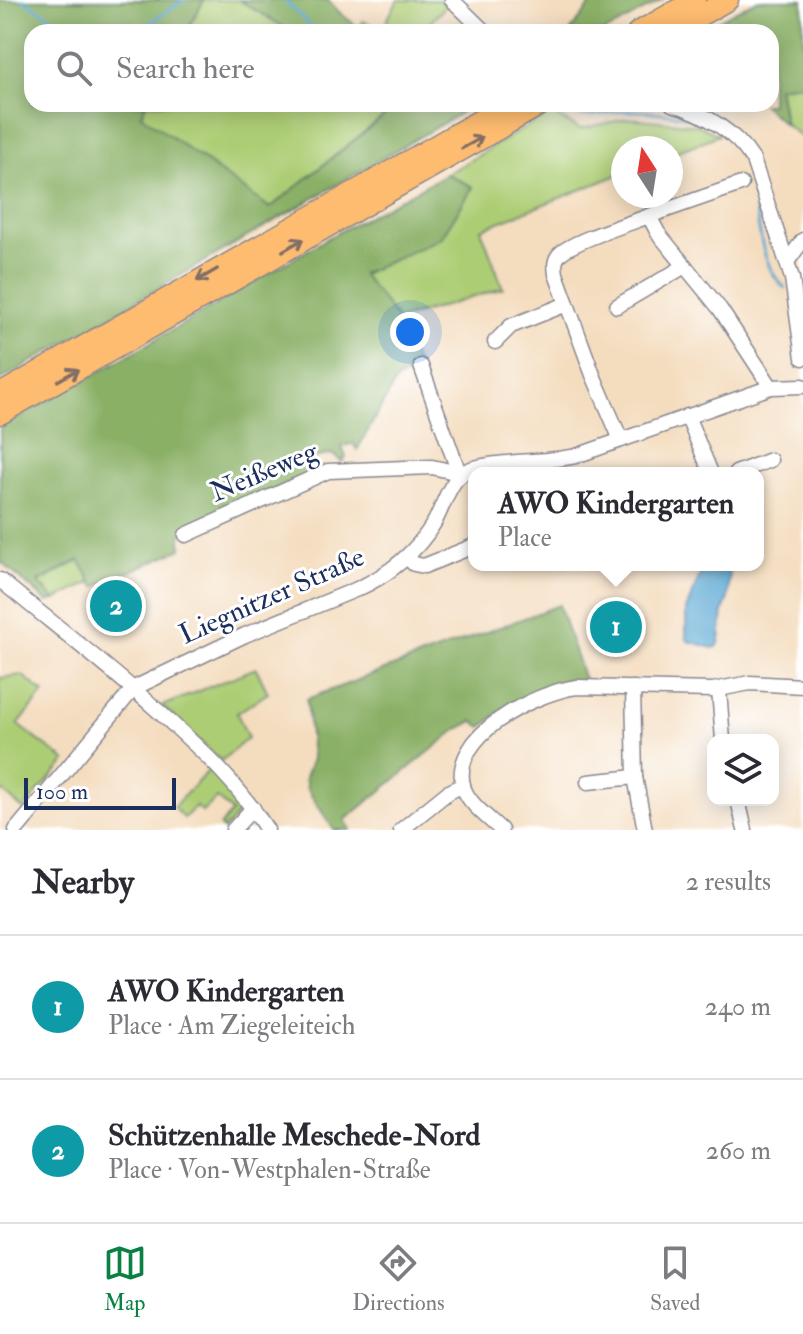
<!DOCTYPE html>
<meta charset="utf-8">
<style>
body{margin:0;font-family:"IM FELL Double Pica",serif;background:#f7f7f7;color:#2b2b33}
.controls{position:absolute;right:24px;bottom:24px;display:grid;overflow:hidden;border-radius:16px;box-shadow:0 4px 20px #0003}
.controls button{width:72px;height:72px;display:grid;place-items:center;padding:0;border:0;border-bottom:2px solid #e1e1e2;background:#fff;color:#2b2b33;font:40px sans-serif}
.compass{position:absolute;left:611px;top:136px;width:72px;height:72px;border-radius:50%;background:#fff;box-shadow:0 4px 20px #0003;rotate:348deg}
.scale{position:absolute;left:24px;bottom:20px;width:152px;box-sizing:border-box;padding-left:8px;border:4px solid #1b2f5e;border-top:0;font-size:22px;line-height:28px;white-space:nowrap;color:#1b2f5e;-webkit-text-stroke:6px #fff;paint-order:stroke}
.you{position:absolute;left:410px;top:332px;width:28px;height:28px;margin:-20px;border:6px solid #fff;border-radius:50%;background:#1a73e8;box-shadow:0 0 0 12px #1a73e833}
.badge{display:grid;place-items:center;width:52px;height:52px;border-radius:50%;background:#0b8043;color:#fff;font-size:26px;font-weight:700}
.pin{position:absolute;translate:-50% -50%;border:4px solid #fff;box-shadow:0 2px 8px #0006}
.popup{position:absolute;left:468px;top:467px;width:296px;height:104px;box-sizing:border-box;display:grid;place-content:center;border-radius:16px;background:#fff;filter:drop-shadow(0 2px 6px #0005);font-size:26px;white-space:nowrap;color:#7c7c81}
.popup b{font-size:30px;color:#2b2b33}
.popup::after{content:'';position:absolute;left:50%;top:100%;margin-left:-16px;border:16px solid transparent;border-top-color:#fff}
.list{margin:0;padding:0;list-style:none}
h2{display:flex;justify-content:space-between;align-items:center;height:104px;margin:0;padding:0 32px;font-size:34px}
h2 small{font-size:26px;font-weight:400;color:#7c7c81}
.list li{display:grid;grid-template-columns:52px 1fr auto;gap:24px;align-items:center;box-sizing:border-box;height:144px;padding:0 32px;border-top:2px solid #e1e1e2}
.list b{display:block;font-size:30px;white-space:nowrap}
.list p{margin:0;font-size:26px;white-space:nowrap;color:#7c7c81}
.list em{font-size:26px;font-style:normal;color:#7c7c81}
.icon{flex:none;width:44px;height:44px;fill:none;stroke:currentColor;stroke-width:2;stroke-linecap:round;stroke-linejoin:round}
.map{position:relative;flex:none;width:803px;height:830px;overflow:hidden}
.search{position:absolute;background:#fff;box-shadow:0 4px 20px #0003;left:24px;right:24px;top:24px;height:88px;display:flex;align-items:center;gap:20px;box-sizing:border-box;padding:0 28px;border-radius:24px;color:#7c7c81;font-size:30px}
.sheet{height:392px;background:#fff}
nav{display:flex;justify-content:space-around;align-items:center;box-sizing:border-box;height:112px;border-top:2px solid #e1e1e2;background:#fff;font-size:22px;color:#7c7c81}
nav a{display:grid;justify-items:center;gap:4px}
nav .on{color:#0b8043}
.map>svg:first-child{display:block}
.green{fill:#adcd75;stroke:#647e6a;stroke-width:2}
.forest{fill:#8ab066;stroke:#527062;stroke-width:2}
.water{fill:#5aa8d3;stroke:#3a6c98;stroke-width:2}
.lines{fill:none;stroke-linecap:round;stroke-linejoin:round}
.stream{stroke:#5aa8d3;stroke-width:3}
.minor-casing{stroke:#88868e;stroke-width:17}
.highway-casing{stroke:#88868e;stroke-width:23}
.minor{stroke:#fff;stroke-width:14}
.highway{stroke:#fdbc70;stroke-width:20}
.oneway{stroke:#816e66}
.labels{text-anchor:middle;dominant-baseline:central;stroke-width:6;stroke-linejoin:round;paint-order:stroke}
.street-label{font-size:28px;fill:#1b2f5e;stroke:#fff}
</style>
<div class="map">
<svg width="803" height="830" viewBox="0 0 803 830">
<rect width="100%" height="100%" fill="#fff"/>
<filter id="ink" filterUnits="userSpaceOnUse"><feTurbulence type="fractalNoise" baseFrequency=".0125" numOctaves="2"/><feDisplacementMap in="SourceGraphic" scale="16" xChannelSelector="R" yChannelSelector="G"/><feConvolveMatrix kernelMatrix="1 2 1 2 8 2 1 2 1" color-interpolation-filters="sRGB"/></filter>
<filter id="wash" filterUnits="userSpaceOnUse"><feTurbulence type="fractalNoise" baseFrequency=".006" numOctaves="4" result="noise"/><feDisplacementMap in="SourceGraphic" scale="32" xChannelSelector="R" yChannelSelector="G"/><feGaussianBlur stdDeviation="1.8" result="paint"/><feColorMatrix in="noise" values="0 0 0 0 0 0 0 0 0 0 0 0 0 0 0 0 0 1.4 0 .05"/><feComposite in="paint" operator="in"/></filter>
<g filter="url(#wash)">
<rect width="100%" height="100%" fill="#f4ddbf"/>
<g class="green">
<path d="M 204,0 L 239,0 L 292,32 L 186,32 Z"/>
<path d="M 398,0 L 443,0 L 447,5 L 421,32 L 365,32 L 359,28 L 363,21 L 382,29 Z"/>
<path d="M 803,84 L 803,139 L 785,124 L 778,87 Z"/>
<path d="M 146,104 L 399,104 L 270,208 L 140,115 Z"/>
<path d="M 550,113 L 580,129 L 629,118 L 697,125 L 719,135 L 671,154 L 671,148 L 623,148 L 623,173 L 481,229 L 503,288 L 398,320 L 362,274 L 441,238 L 473,187 L 447,174 Z"/>
<path d="M 80,560 L 92,582 L 55,600 L 38,583 Z"/>
<path d="M 256,668 L 268,693 L 237,713 L 248,738 L 221,761 L 162,706 Z"/>
<path d="M 22,675 L 44,693 L 18,725 L 66,761 L 23,809 L 0,789 L 0,678 Z"/>
<path d="M 211,768 L 243,808 L 224,830 L 220,826 L 232,812 L 217,798 L 202,812 L 196,806 L 184,818 L 173,807 Z"/>
</g>
<g class="forest">
<path d="M 0,0 L 204,0 L 186,32 L 32,32 L 32,104 L 146,104 L 141,115 L 270,208 L 399,104 L 476,104 L 0,380 Z"/>
<path d="M 239,0 L 328,0 L 341,14 L 365,32 L 292,32 Z"/>
<path d="M 590,0 L 662,0 L 605,32 L 570,32 L 593,2 Z"/>
<path d="M 757,0 L 803,0 L 803,83 L 778,87 L 784,124 L 762,104 L 771,104 L 771,32 L 697,32 Z"/>
<path d="M 447,174 L 473,187 L 441,238 L 362,274 L 398,320 L 394,323 L 414,357 L 419,371 L 397,379 L 357,450 L 353,443 L 342,447 L 346,457 L 342,462 L 332,454 L 313,458 L 316,471 L 181,533 L 181,549 L 95,587 L 79,560 L 38,582 L 55,600 L 47,602 L 0,561 L 0,428 L 190,320 L 333,235 Z"/>
<path d="M 559,605 L 584,680 C 544,687 512,699 482,727 L 473,721 L 456,730 L 345,820 L 351,830 L 334,830 L 307,789 L 305,777 L 312,759 L 307,699 Z"/>
</g>
<path class="water" d="M 704,565 L 729,565 L 730,569 L 728,598 L 723,611 L 720,641 L 717,647 L 713,648 L 688,641 L 686,637 L 686,610 Z"/>
<g class="lines">
<g class="stream">
<path d="M 23,0 L 76,32"/>
<path d="M 284,0 L 316,32"/>
<path d="M 136,32 L 184,0"/>
<path d="M 553,104 C 586,124 598,111 633,111 C 652,111 671,114 690,117"/>
<path d="M 752,184 C 758,216 759,266 785,288"/>
</g>
</g>
</g>
<g filter="url(#ink)">
<g class="lines">
<defs>
<g id="minor">
<path d="M 452,0 L 485,32"/>
<path d="M 672,104 C 703,112 736,132 753,160 L 792,278 L 803,358"/>
<path d="M 741,184 L 649,216 L 658,233 L 720,309 L 771,387"/>
<path d="M 787,262 L 803,240"/>
<path d="M 617,306 L 685,266"/>
<path d="M 495,342 L 511,326 L 567,304"/>
<path d="M 421,366 L 460,476"/>
<path d="M 687,416 L 711,473"/>
<path d="M 621,440 L 593,375 L 556,274 C 555,266 554,261 559,255 C 569,242 631,223 649,216"/>
<path d="M 736,473 L 770,460"/>
<path d="M 186,535 L 328,471 L 432,467 L 450,471 L 460,476"/>
<path d="M 407,557 L 414,564 L 424,566 L 474,546"/>
<path d="M 0,580 C 52,623 106,664 156,709 C 199,748 236,780 267,830"/>
<path d="M 633,688 L 635,777 L 645,830"/>
<path d="M 719,690 L 723,740"/>
<path d="M 588,782 L 635,777"/>
<path d="M 738,800 L 745,830"/>
<path d="M 16,830 L 134,688 L 245,635 L 355,590 C 387,576 415,554 434,523 C 443,508 449,480 466,471 C 488,460 547,463 576,456 L 771,387 L 803,386"/>
<path d="M 233,830 L 253,808"/>
<path d="M 401,830 L 447,793 L 463,785"/>
<path d="M 501,830 C 489,818 470,805 464,789 C 446,736 537,692 577,687 L 713,690 L 750,683 L 803,686"/>
</g>
<g id="highway">
<path d="M 638,32 L 695,0"/>
<path d="M 671,32 L 728,0"/>
<path d="M 0,394 L 508,104"/>
<path d="M 0,414 L 542,104"/>
</g>
</defs>
<use href="#minor" class="minor-casing"/>
<use href="#highway" class="highway-casing"/>
<use href="#minor" class="minor"/>
<use href="#highway" class="highway"/>
</g>
<defs><path id="oneway-shaft" d="M-6 0H5M1.5-3L5.5 0L1.5 3" fill="none" stroke-width="1.6" stroke-linecap="round" stroke-linejoin="round" transform="scale(2)"/></defs>
<g class="oneway">
<use href="#oneway-shaft" transform="translate(472 143) rotate(-29)"/>
<use href="#oneway-shaft" transform="translate(293 245) rotate(-30)"/>
<use href="#oneway-shaft" transform="translate(207 275) rotate(150)"/>
<use href="#oneway-shaft" transform="translate(68 375) rotate(-30)"/>
</g>
</g>
<g class="labels">
<g class="street-label">
<text transform="translate(264 472) rotate(-23)">Neißeweg</text>
<text transform="translate(272 596) rotate(-24)">Liegnitzer Straße</text>
</g>
</g>
</svg>
<div class="controls">
<button><svg class="icon" aria-label="layers" viewBox="0 0 24 24"><path d="M12 4l9 5-9 5-9-5zM3 14l9 5 9-5"/></svg></button>
</div>
<svg class="compass" viewBox="-18 -18 36 36"><path d="M0-13l5 13h-10z" fill="#e53935"/><path d="M0 13l5-13h-10z" fill="#7c7c81"/></svg>
<div class="scale">100 m</div>
<div class="you"></div>
<div class="pin badge" style="left:616px;top:627px;background:#0f9aa8">1</div>
<div class="popup"><b>AWO Kindergarten</b>Place</div>
<div class="pin badge" style="left:116px;top:606px;background:#0f9aa8">2</div>
<div class="search"><svg class="icon" aria-label="search" viewBox="0 0 24 24"><circle cx="10" cy="10" r="6"/><path d="M15 15l6 6"/></svg>Search here</div>
</div>
<section class="sheet">
<h2>Nearby<small>2 results</small></h2>
<ul class="list">
<li><span class="badge" style="background:#0f9aa8">1</span><div><b>AWO Kindergarten</b><p>Place · Am Ziegeleiteich</p></div><em>240 m</em></li>
<li><span class="badge" style="background:#0f9aa8">2</span><div><b>Schützenhalle Meschede-Nord</b><p>Place · Von-Westphalen-Straße</p></div><em>260 m</em></li>
</ul>
</section>
<nav>
<a class="on"><svg class="icon" aria-label="map" viewBox="0 0 24 24"><path d="M3 6l6-2 6 2 6-2v14l-6 2-6-2-6 2zM9 4v14M15 6v14"/></svg>Map</a>
<a><svg class="icon" aria-label="directions" viewBox="0 0 24 24"><path d="M12 3l9 9-9 9-9-9zM9 14v-3h6M13 9l2 2-2 2"/></svg>Directions</a>
<a><svg class="icon" aria-label="saved" viewBox="0 0 24 24"><path d="M7 4h10v16l-5-4-5 4z"/></svg>Saved</a>
</nav>
